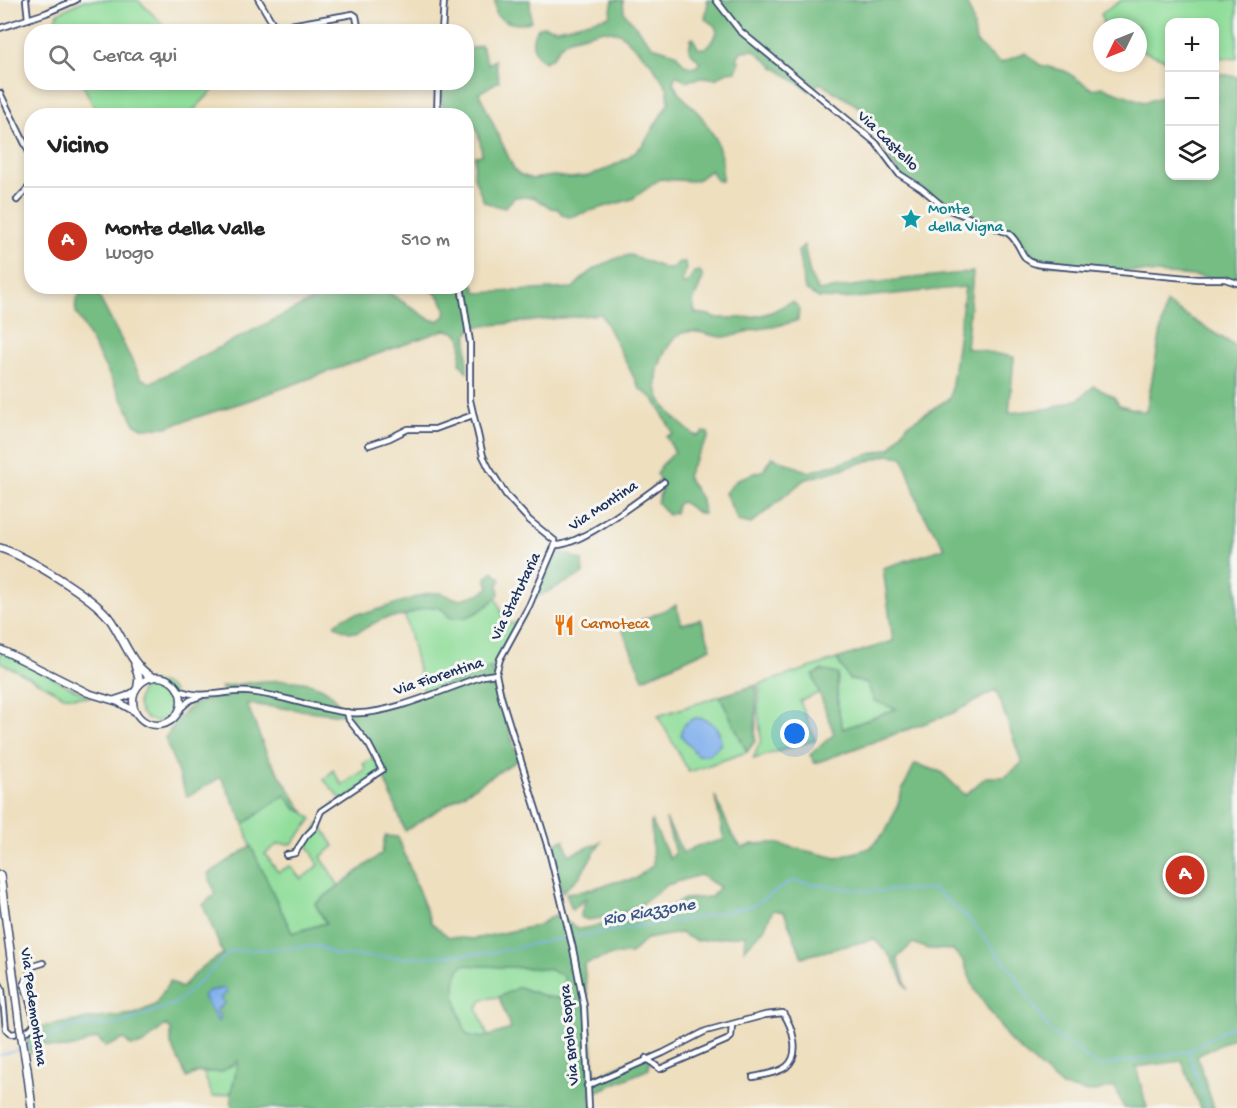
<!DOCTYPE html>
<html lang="it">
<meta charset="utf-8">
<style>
body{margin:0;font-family:"Gochi Hand",sans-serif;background:#f2f2f2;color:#222}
.controls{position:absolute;right:18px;top:18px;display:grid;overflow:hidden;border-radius:12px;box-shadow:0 3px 9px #0003}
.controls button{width:54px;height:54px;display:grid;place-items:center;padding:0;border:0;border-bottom:2px solid #e0e0e0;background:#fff;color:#222;font:30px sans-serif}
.compass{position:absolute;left:1093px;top:18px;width:54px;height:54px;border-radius:50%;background:#fff;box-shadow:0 3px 9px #0003;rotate:227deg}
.you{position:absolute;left:795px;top:734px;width:21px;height:21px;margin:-15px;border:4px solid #fff;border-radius:50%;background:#1a73e8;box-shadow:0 0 0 9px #1a73e833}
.badge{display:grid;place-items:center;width:39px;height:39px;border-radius:50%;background:#c8321e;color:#fff;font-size:20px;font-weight:700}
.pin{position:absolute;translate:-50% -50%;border:3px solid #fff;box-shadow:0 2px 6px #0006}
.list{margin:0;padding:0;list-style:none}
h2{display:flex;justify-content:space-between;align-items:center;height:78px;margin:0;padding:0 24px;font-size:26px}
h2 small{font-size:20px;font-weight:400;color:#767676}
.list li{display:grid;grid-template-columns:39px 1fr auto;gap:18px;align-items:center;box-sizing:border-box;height:108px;padding:0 24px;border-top:2px solid #e0e0e0}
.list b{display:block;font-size:22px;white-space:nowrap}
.list p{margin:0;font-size:20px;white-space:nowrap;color:#767676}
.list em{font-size:20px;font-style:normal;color:#767676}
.icon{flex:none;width:33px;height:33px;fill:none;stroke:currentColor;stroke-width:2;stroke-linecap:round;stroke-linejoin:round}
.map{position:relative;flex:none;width:1237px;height:1108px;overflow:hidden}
.search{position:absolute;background:#fff;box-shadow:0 3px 9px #0003;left:24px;top:24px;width:450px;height:66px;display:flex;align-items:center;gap:15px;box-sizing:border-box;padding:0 21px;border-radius:24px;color:#767676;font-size:22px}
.panel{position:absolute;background:#fff;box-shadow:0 3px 9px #0003;left:24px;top:108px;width:450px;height:186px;border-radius:24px}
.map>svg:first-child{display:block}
.green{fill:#91de9b;stroke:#56867c;stroke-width:1.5}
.forest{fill:#74bd83;stroke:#487670;stroke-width:1.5;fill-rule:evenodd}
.water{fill:#82b1ed;stroke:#4e70a6;stroke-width:1.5}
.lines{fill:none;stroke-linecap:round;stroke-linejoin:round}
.stream{stroke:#82b1ed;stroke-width:1.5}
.street-casing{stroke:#3b496d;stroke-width:8}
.secondary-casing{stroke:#3b496d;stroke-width:9}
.primary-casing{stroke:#3b496d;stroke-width:10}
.street{stroke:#fff;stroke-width:4.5}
.secondary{stroke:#fff;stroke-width:6}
.primary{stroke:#fff;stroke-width:7}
.primary-bridge-casing{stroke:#3b496d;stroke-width:10;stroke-linecap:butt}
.primary-bridge{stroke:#fff;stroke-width:7}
.labels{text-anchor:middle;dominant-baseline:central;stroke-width:6;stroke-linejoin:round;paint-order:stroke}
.street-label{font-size:16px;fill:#1b2f5e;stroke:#f6f6f2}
.culture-label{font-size:16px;fill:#0d838f;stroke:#f6f6f2;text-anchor:start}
.food-label{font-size:16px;fill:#c56008;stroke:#f6f6f2;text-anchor:start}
.water-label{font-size:18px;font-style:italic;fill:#3a5689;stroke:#f6f6f2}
</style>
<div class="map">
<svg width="1237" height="1108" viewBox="0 0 1237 1108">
<rect width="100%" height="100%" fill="#f6f6f2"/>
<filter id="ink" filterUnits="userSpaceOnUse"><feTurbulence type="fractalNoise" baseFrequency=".0167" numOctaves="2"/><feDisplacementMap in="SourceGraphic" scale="12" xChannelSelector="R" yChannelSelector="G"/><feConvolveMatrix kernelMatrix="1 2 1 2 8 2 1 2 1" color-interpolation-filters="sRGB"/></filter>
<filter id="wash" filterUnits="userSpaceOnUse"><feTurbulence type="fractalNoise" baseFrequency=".008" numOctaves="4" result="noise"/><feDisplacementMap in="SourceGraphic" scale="24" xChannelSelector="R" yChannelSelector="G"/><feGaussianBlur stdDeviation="1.35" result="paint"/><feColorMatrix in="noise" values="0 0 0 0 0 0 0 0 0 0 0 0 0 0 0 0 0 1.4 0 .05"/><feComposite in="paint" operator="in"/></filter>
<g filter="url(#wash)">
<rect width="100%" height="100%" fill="#eedfbf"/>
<g class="green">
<path d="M 84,0 L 138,0 L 170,31 L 57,31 L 54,23 L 58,13 Z"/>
<path d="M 1122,0 L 1237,0 L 1237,59 L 1215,57 L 1214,22 L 1170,22 L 1169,61 L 1138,49 L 1138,27 L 1104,27 L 1101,14 Z"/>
<path d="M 82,83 L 220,83 L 188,116 L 98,115 Z"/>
<path d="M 496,597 L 506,624 L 517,623 L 492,667 L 424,693 L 405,616 L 421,608 L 436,606 L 463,618 L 487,606 Z"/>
<path d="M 0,652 L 14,657 L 91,698 L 64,696 L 0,662 Z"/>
<path d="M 837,659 L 849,679 L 867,683 L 897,709 L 843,729 C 837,710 836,693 838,674 L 813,676 L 819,693 L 800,701 L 815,740 L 753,759 L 761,740 L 758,710 L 760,684 Z"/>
<circle cx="157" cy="702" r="19"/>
<path d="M 720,696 L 747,752 L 689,772 L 658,716 Z"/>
<path d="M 375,757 L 381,774 L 343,801 L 324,780 L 333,770 L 342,785 L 366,769 L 363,764 Z"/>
<path d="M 285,795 L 296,809 L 304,812 L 312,819 L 292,844 L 278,844 L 265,854 L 278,872 L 290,866 L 301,879 L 319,865 L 307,844 L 320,823 L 334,846 L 321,857 L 339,886 L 315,904 L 326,923 L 292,933 L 251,847 L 244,824 Z"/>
<path d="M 462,965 L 548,969 L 564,976 L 565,999 L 547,997 L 519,987 L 499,997 L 483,999 L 477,1008 L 488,1037 L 482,1038 L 467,1035 C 458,1012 447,987 462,965 Z"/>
<path d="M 239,1060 L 231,1093 L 213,1097 L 203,1072 L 221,1072 Z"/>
</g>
<g class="forest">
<path d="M 495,0 L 530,0 L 531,21 C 520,27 505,23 496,15 Z"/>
<path d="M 613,0 L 623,0 L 624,12 L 652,46 L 675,53 C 682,61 684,69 696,67 L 700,62 L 689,50 L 691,38 L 693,38 L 698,48 C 709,51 713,39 717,32 L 715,26 L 705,19 L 708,3 L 707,0 L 965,0 L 972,16 L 976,42 L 1000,63 L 1025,53 L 1040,65 L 1065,71 L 1092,89 L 1102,87 L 1144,102 L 1169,95 L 1170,176 L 1214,176 L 1215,73 L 1237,77 L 1237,282 L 1206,277 L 1044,264 L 1033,259 L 1016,236 L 999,226 L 946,205 L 900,175 L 887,155 L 871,114 L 820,83 L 810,91 L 774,67 L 754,50 L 741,51 L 737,59 L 740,62 L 736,71 L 727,72 L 715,79 L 706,77 L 686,81 L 676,75 L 673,83 L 681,95 L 701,116 L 716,139 L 722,160 L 722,181 L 716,180 L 711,170 L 699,179 L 692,181 L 660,179 L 632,199 L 569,217 L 563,215 L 558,209 L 551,208 L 533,197 L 515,197 L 504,208 L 484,202 L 474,177 L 475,156 L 482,155 C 480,137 478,127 465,114 L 448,113 L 447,115 L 442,116 L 443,83 L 466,82 L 467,50 L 481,45 L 488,64 L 495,60 L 499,81 L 479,93 L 514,169 L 519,174 L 532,179 L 554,176 L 571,178 L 588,176 L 607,169 L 626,159 L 643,145 L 669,102 L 667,87 L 651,63 L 620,33 L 604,30 L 569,39 L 560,46 L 551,59 L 544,62 C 533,54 528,38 539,27 L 545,26 L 558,29 L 610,16 Z"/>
<path d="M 804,245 L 810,275 L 818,291 L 903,279 L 973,272 L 966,348 L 1014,357 L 1009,413 L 1053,408 L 1079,399 L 1094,386 L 1114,397 L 1119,405 L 1146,412 L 1166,303 L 1237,347 L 1237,1036 L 1197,1056 L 1214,1108 L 1200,1108 L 1182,1061 L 1136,1067 L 1147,1108 L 1124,1108 L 1115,1087 L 1088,1092 L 1062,1087 L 1010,1041 L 975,990 L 963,961 L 953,950 L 928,949 L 913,943 L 897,958 L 908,990 L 892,958 L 874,939 L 802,957 L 784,912 L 773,910 L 764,929 L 744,950 L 745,935 L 696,941 L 680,933 L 646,939 L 631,954 L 612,955 L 584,964 L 595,1077 L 649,1052 L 649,1069 L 591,1094 L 592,1108 L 232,1108 L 231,1093 L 238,1061 L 221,1072 L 198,1072 L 187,1078 L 171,1044 L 171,1030 L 165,1025 L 142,1045 L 131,1046 L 124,1039 L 106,1047 L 97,1038 C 74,1047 68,1053 43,1044 L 30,1054 L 26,1037 L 41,1027 L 88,1019 L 135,1014 L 155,1005 L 170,981 L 181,988 L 202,967 L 223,954 L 203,905 L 215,894 L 208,874 L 251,846 L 292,933 L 326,923 L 315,904 L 382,853 L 385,836 L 398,837 L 431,923 L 449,937 L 474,939 L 512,931 L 539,925 L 555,915 L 579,929 L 646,918 L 685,899 L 711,897 L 720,887 L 700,875 L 667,885 L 638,907 L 616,916 L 588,920 L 580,917 L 586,898 L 572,910 L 566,893 L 584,891 L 615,882 L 635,879 L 653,865 L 651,820 L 670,859 L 675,853 L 666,819 L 683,853 L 697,846 L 724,840 L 715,796 L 733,837 L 742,848 L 753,844 L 774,843 L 837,858 L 870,848 L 886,831 L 897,807 L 902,790 L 915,764 L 941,772 L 965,795 L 986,777 L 1005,777 L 1022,763 L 996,690 L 953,713 L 815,763 L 810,755 L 834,734 L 813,675 L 822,670 L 838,674 C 836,693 837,710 843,729 L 896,709 L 874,701 L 867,683 L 849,679 L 837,659 L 893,641 L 883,568 L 945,548 L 921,510 L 903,457 L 888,455 L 804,480 L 751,524 L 738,521 L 725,493 L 738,479 L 764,470 L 772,457 L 809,472 L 891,448 L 907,425 L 950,398 L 965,287 L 844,299 L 819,298 L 805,290 L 798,251 ZM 462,965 L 548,969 L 564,976 L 565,999 L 547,997 L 519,987 L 499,997 L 511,1029 L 482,1038 L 467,1035 C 459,1012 447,987 462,965 Z"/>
<path d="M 630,255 L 667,269 L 672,269 L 679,262 L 685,262 L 686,270 L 682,281 L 683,284 L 688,283 L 694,272 L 700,271 L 703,278 L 693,302 L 695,313 L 710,315 L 713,318 C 732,318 754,319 771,312 C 779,309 784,304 793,302 L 799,308 L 798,320 C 783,326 769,327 753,330 C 744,332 732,337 722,337 C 710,336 697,329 686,332 C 675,334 669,345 664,354 C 645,392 665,411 694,435 L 698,436 L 704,432 L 708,433 L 709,436 C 703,449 691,462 687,477 L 701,499 L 703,514 C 694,514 690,504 681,502 L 677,505 L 675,513 L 668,515 L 657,502 L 662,488 L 657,474 L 661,466 L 675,452 L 666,437 L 673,433 L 654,399 L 640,389 L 601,314 L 472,327 L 467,335 L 467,372 L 460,364 C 461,347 468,331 444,330 L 247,401 L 166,427 L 142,428 L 135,424 L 131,416 L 76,312 C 73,297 84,284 98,295 L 141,378 L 150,383 L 338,287 L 380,287 L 429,319 L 438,321 L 445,316 C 448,302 437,293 426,287 L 466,286 L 466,269 L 477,293 L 573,288 C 587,272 608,259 630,255 Z"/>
<path d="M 558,551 L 582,560 L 583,574 L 535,598 L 554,555 Z"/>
<path d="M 493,571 L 501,579 L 498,584 L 499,594 C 488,607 467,623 449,617 C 437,597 419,612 402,616 C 396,617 390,617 383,619 C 364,625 359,642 335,625 C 340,617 358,612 367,613 L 429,593 L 441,593 L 457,599 L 462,599 L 482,593 L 489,587 L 486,578 Z"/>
<path d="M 676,605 L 682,624 L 701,619 L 711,648 L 643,679 L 622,629 Z"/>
<path d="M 492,667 L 518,760 L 405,831 L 370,742 L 343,715 L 247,704 L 268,757 L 304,812 L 296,809 L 285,795 L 244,824 L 221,777 L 187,797 L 165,738 C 188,706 188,700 228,696 L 221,687 C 250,682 310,672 332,695 C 335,699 338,704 340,707 L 384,708 Z"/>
<path d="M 757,685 L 755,741 L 747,752 L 720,696 Z"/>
<path d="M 564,840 L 569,855 L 601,842 L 579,877 L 562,892 L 550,844 Z"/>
</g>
<g class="water">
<path d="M 696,718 C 712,719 722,729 720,745 L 708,755 L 697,755 L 681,735 C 682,725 687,721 696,718 Z"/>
<path d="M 225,988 L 227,993 L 220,998 L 225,1003 L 216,1010 L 221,1018 L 218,1022 L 203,996 L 208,991 Z"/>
</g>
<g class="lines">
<g class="stream">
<path d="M 573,937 L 699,917 L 752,906 L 792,881 L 868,891 L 934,889 L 968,918 L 1012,971 L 1049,1030 L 1098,1066 L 1188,1051 L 1237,1023"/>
<path d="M 27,1047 L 72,1026 L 116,1025 L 174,1004 L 194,987 L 231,951 L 318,946 L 336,955 L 406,958 L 489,953 L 568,937"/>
<path d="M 1188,1052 L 1208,1108"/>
<path d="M 0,1055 L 22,1049"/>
</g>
</g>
</g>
<g filter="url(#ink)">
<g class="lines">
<defs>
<g id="street">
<path d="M 26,0 L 28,19"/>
<path d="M 259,0 L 273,24"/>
<path d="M 716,0 L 740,31 L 876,143 L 899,174 L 921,188 L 945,208 L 1008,233 C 1025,246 1017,263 1043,265 L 1198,279 L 1225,279 L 1237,283"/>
<path d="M 279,27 L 353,14 L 356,16 L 359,32"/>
<path d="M 0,28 L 46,13 L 76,0"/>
<path d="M 274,32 L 271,27 L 274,24 L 279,26 L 277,32"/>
<path d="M 442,32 L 444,0"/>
<path d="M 0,93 L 32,158"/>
<path d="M 437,116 L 438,82"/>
<path d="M 17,200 L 32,184"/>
<path d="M 461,286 L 470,342 L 470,400 L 483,456 L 489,468 L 507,496 L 529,520 L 555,541 L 555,545 L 529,606 L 500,659 L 496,674 L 501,697 L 549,851 L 573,949 L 584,1006 L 589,1108"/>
<path d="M 369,445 L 390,438 L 408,429 L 435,429 L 473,415"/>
<path d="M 555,545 C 579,547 643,497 664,482"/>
<path d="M 177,689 C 199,701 225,690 249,692 C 284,695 316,710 352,713 C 387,716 447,688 483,676 L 496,674"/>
<path d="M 180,709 L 190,700 L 201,696"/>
<path d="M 286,855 L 295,853 L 306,836 L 314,828 L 321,811 L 382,770 L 369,745 L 349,720 L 347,712"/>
<path d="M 0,985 L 2,989 L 6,1029 L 11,1034 C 21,1033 33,1032 35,1021 L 24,983 L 33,966 L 43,963"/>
<path d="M 646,1058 L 660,1069 L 727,1040 L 731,1037 L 732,1025"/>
<path d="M 587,1086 L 663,1053 L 706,1031 L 765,1015 L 783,1013 C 792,1026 802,1055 786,1067 C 778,1073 763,1075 753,1077"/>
</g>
<g id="secondary">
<path d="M 0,649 L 88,693 L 118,702 L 134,711"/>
<circle cx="157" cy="701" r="24"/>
<path d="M 115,700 L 127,696 L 134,692"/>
</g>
<g id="primary">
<path d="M 0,548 C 26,556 93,597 109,618 C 124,638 130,665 152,677"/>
<path d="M 135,665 L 139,678 L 138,685"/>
<path d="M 0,875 L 19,1019"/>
<path d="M 27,1069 L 32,1108"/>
</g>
</defs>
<use href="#street" class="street-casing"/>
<use href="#secondary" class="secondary-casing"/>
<use href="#primary" class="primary-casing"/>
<use href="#street" class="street"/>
<use href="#secondary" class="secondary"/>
<use href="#primary" class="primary"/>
<defs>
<path id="primary-bridge" d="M 19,1019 L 27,1069"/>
</defs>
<use href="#primary-bridge" class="primary-bridge-casing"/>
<use href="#primary-bridge" class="primary-bridge"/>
</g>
</g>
<defs>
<symbol id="sight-bare" viewBox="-9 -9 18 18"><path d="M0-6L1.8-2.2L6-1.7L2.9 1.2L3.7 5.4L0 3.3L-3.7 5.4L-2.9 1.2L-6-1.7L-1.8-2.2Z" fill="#0f9aa8" stroke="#f6f6f2" stroke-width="2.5" paint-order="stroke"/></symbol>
<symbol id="restaurant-bare" viewBox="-9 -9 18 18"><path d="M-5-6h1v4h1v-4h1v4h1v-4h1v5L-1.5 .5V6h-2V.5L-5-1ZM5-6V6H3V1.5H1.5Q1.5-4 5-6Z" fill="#e8710a" stroke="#f6f6f2" stroke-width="2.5" paint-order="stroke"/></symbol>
</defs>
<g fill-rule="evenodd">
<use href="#sight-bare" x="896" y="204" width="30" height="30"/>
<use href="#restaurant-bare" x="549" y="610" width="30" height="30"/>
</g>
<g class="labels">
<g class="street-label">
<text transform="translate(887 142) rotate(44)">Via Castello</text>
<text transform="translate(604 507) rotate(-33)">Via Montina</text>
<text transform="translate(517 597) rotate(-64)">Via Statutaria</text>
<text transform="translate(439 678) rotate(-18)">Via Fiorentina</text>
<text transform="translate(32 1007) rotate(82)">Via Pedemontana</text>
<text transform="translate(571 1035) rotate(-95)">Via Brolo Sopra</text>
</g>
<g class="culture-label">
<text x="928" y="210">Monte<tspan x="928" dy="18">della Vigna</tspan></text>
</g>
<g class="food-label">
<text x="581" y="625">Carnoteca</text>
</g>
<g class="water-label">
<text transform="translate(649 913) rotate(-10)">Rio Riazzone</text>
</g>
</g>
</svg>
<div class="controls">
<button>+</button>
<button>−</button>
<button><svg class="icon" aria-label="layers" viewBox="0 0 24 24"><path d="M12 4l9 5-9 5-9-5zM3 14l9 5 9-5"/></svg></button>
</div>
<svg class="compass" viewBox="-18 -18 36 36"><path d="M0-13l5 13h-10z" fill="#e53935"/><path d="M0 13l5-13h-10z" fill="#767676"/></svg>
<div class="you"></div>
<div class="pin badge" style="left:1185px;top:875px">A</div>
<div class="search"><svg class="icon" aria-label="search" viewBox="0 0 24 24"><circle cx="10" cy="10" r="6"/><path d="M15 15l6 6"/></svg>Cerca qui</div>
<section class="panel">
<h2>Vicino<small></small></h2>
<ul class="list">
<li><span class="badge">A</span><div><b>Monte della Valle</b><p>Luogo</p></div><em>510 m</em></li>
</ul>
</section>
</div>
